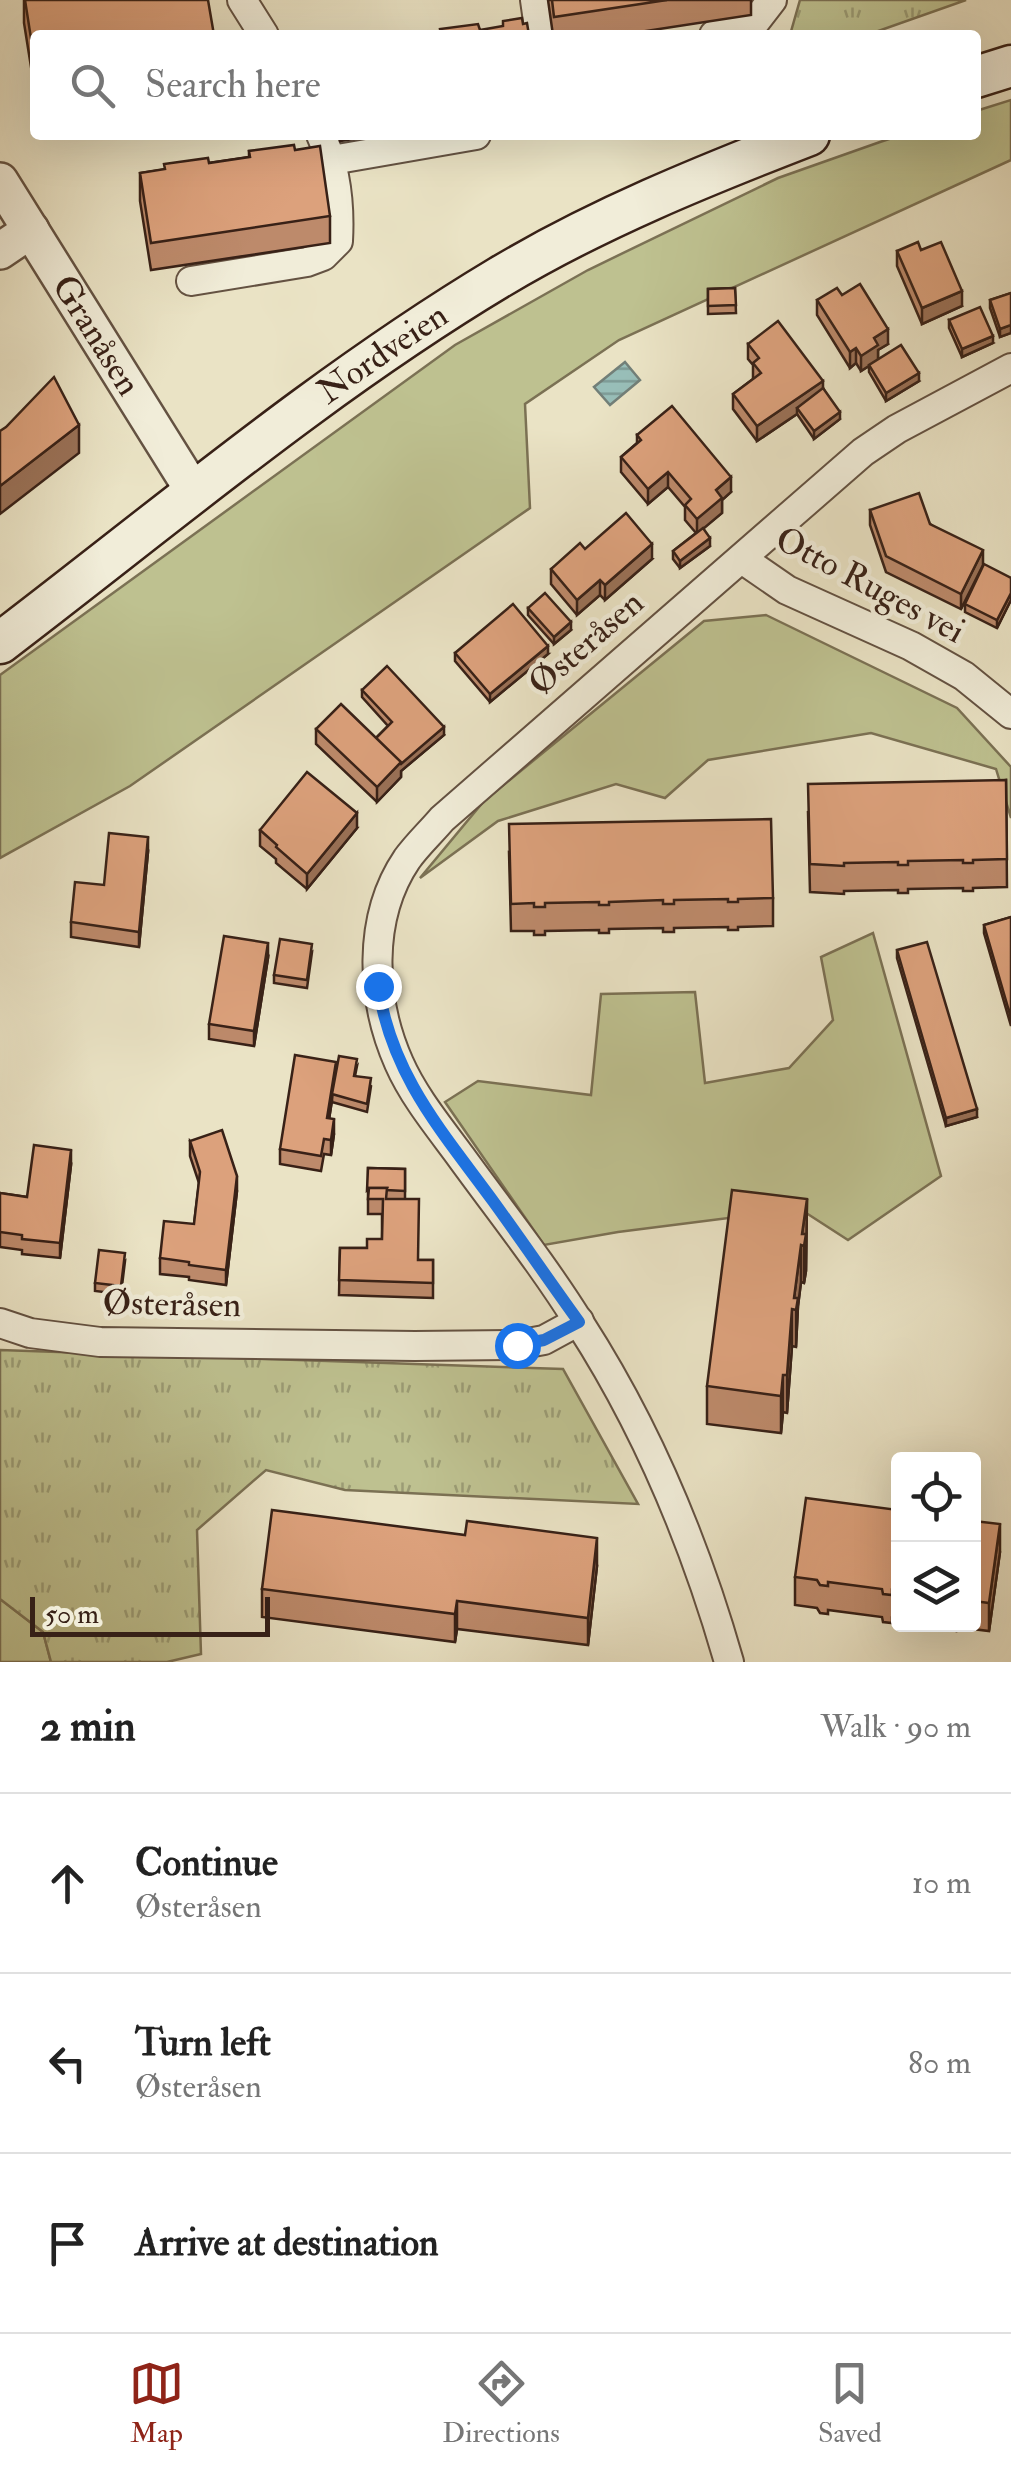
<!DOCTYPE html>
<meta charset="utf-8">
<style>
body{margin:0;font-family:"IM FELL Double Pica",serif;background:#f2f2f2;color:#222}
.controls{position:absolute;right:30px;bottom:30px;display:grid;overflow:hidden;border-radius:10px;box-shadow:0 10px 40px #0002}
.controls button{width:90px;height:90px;display:grid;place-items:center;padding:0;border:0;border-bottom:2px solid #e0e0e0;background:#fff;color:#222;font:50px sans-serif}
.scale{position:absolute;left:30px;bottom:25px;width:240px;box-sizing:border-box;padding-left:10px;border:5px solid #382117;border-top:0;font-size:28px;line-height:35px;white-space:nowrap;color:#382117;-webkit-text-stroke:8px #f1edd9;paint-order:stroke}
.stop{position:absolute;width:30px;height:30px;margin:-22px;border:8px solid #1a73e8;border-radius:50%;background:#fff}
.stop.end{background:#1a73e8;border-color:#fff;box-shadow:0 2px 10px #0008}
.list{margin:0;padding:0;list-style:none}
h2{display:flex;justify-content:space-between;align-items:center;height:130px;margin:0;padding:0 40px;font-size:42px}
h2 small{font-size:32px;font-weight:400;color:#767676}
.list li{display:grid;grid-template-columns:65px 1fr auto;gap:30px;align-items:center;box-sizing:border-box;height:180px;padding:0 40px;border-top:2px solid #e0e0e0}
.list b{display:block;font-size:38px;white-space:nowrap}
.list p{margin:0;font-size:32px;white-space:nowrap;color:#767676}
.list em{font-size:32px;font-style:normal;color:#767676}
.icon{flex:none;width:55px;height:55px;fill:none;stroke:currentColor;stroke-width:2;stroke-linecap:round;stroke-linejoin:round}
.map{position:relative;flex:none;width:1011px;height:1662px;overflow:hidden}
.search{position:absolute;background:#fff;box-shadow:0 10px 40px #0002;left:30px;right:30px;top:30px;height:110px;display:flex;align-items:center;gap:25px;box-sizing:border-box;padding:0 35px;border-radius:10px;color:#767676;font-size:38px}
.sheet{height:670px;background:#fff}
nav{display:flex;justify-content:space-around;align-items:center;box-sizing:border-box;height:140px;border-top:2px solid #e0e0e0;background:#fff;font-size:28px;color:#767676}
nav a{display:grid;justify-items:center;gap:5px}
nav .on{color:#8f2418}
.map>svg:first-child{display:block}
.green{fill:#bec190;stroke:#7b7154;stroke-width:2.5}
.park{fill:url(#park-tufts);stroke:#7b7154;stroke-width:2.5}
.water{fill:url(#water-rules);stroke:#727f78;stroke-width:2.5}
.lines{fill:none;stroke-linecap:round;stroke-linejoin:round}
.minor-casing{stroke:#645242;stroke-width:32}
.tertiary-casing{stroke:#645242;stroke-width:40}
.secondary-casing{stroke:#382117;stroke-width:45}
.minor{stroke:#f1edd9;stroke-width:28}
.tertiary{stroke:#f1edd9;stroke-width:35}
.secondary{stroke:#f1edd9;stroke-width:40}
.wall{fill:#bd8a6b;stroke:#382117;stroke-width:2.5}
.shaded-wall{fill:#9a7157;stroke:#382117;stroke-width:2.5}
.building{fill:#dca17c;stroke:#382117;stroke-width:2.5}
.route{stroke:#1a73e8;stroke-width:12}
.labels{text-anchor:middle;dominant-baseline:central;stroke-width:9;stroke-linejoin:round;paint-order:stroke}
.street-label{font-size:35px;fill:#382117;stroke:#f1edd9}
</style>
<div class="map">
<svg width="1011" height="1662" viewBox="0 0 1011 1662">
<defs>
<pattern id="park-tufts" width="24" height="20" patternUnits="userSpaceOnUse" patternTransform="scale(2.5)"><rect width="24" height="20" fill="#bec190"/><path d="M3 7l-1-3M5 7V3M7 7l1-3M15 17l-1-3M17 17v-4M19 17l1-3" fill="none" stroke="#9b9c75"/></pattern>
<pattern id="water-rules" width="6" height="5" patternUnits="userSpaceOnUse" patternTransform="scale(2.5)"><rect width="6" height="5" fill="#98beb8"/><path d="M0 2.5h6" fill="none" stroke="#7d9a95"/></pattern>
</defs>
<rect width="100%" height="100%" fill="#eae3c5"/>
<filter id="stains"><feTurbulence type="fractalNoise" baseFrequency=".002" numOctaves="4"/><feColorMatrix values="0 0 0 0 .2 0 0 0 0 .09 0 0 0 0 .02 0 0 0 .5 -.17"/></filter>
<radialGradient id="worn" r=".72"><stop offset=".6" stop-color="#630" stop-opacity="0"/><stop offset="1" stop-color="#630" stop-opacity=".3"/></radialGradient>
<g class="green">
<path d="M 1011,100 L 1011,160 L 619,340 L 525,404 L 530,508 L 130,786 L 0,858 L 0,675 L 455,345 L 588,270 L 778,178 L 880,142 L 901,135 L 976,135 L 976,111 Z"/>
<path d="M 766,615 L 957,708 L 1011,767 L 1011,818 L 996,769 L 871,733 L 708,760 L 665,798 L 616,784 L 498,821 L 420,878 L 484,801 L 704,621 Z"/>
<path d="M 873,933 L 941,1176 L 848,1240 L 800,1209 L 618,1232 L 544,1245 L 445,1102 L 478,1081 L 591,1095 L 601,994 L 695,992 L 705,1083 L 789,1068 L 833,1020 L 821,957 Z"/>
<path d="M 0,1599 L 43,1632 L 51,1662 L 0,1662 Z"/>
</g>
<g class="park">
<path d="M 800,0 L 966,0 L 867,35 L 790,35 Z"/>
<path d="M 0,1350 L 563,1369 L 638,1504 L 345,1490 L 266,1470 L 197,1530 L 201,1654 L 167,1662 L 51,1662 L 43,1632 L 0,1599 Z"/>
</g>
<path class="water" d="M 625,362 L 640,380 L 610,405 L 594,387 Z"/>
<g class="lines">
<defs>
<g id="minor">
<path d="M 242,0 L 264,35"/>
<path d="M 535,0 L 540,35"/>
<path d="M 714,35 L 755,22 L 772,0"/>
<path d="M 332,160 L 476,135"/>
<path d="M 191,281 L 307,262 L 323,256 L 338,241 C 340,205 336,168 321,135"/>
<path d="M 742,559 L 787,590 L 911,646 L 964,676 L 1011,714"/>
<path d="M 0,1323 L 30,1333 L 100,1342 L 415,1346 L 517,1345 L 544,1340 L 579,1321"/>
<path d="M 729,1662 C 695,1543 647,1428 580,1324 C 544,1266 501,1212 461,1157 C 439,1127 414,1097 399,1063 C 371,1000 367,918 407,859 C 417,845 431,832 442,819 L 863,452 L 897,429 L 1011,368"/>
</g>
<g id="tertiary">
<path id="s1" d="M 0,181 L 194,492"/>
<path d="M 0,251 L 31,230"/>
</g>
<g id="secondary">
<path d="M 976,77 L 1011,66"/>
<path id="s2" d="M 0,643 C 164,518 323,383 500,277 C 597,219 703,176 809,135"/>
</g>
</defs>
<use href="#minor" class="minor-casing"/>
<use href="#tertiary" class="tertiary-casing"/>
<use href="#secondary" class="secondary-casing"/>
<use href="#minor" class="minor"/>
<use href="#tertiary" class="tertiary"/>
<use href="#secondary" class="secondary"/>
</g>
<g class="wall">
<path d="M 24,0 L 208,0 L 35,35 L 35,92 L 24,23 Z"/>
<path d="M 548,0 L 751,0 L 751,15 L 620,35 L 553,35 Z"/>
<path d="M 339,135 L 379,135 L 340,141 Z"/>
<path d="M 295,150 L 330,216 L 330,243 L 151,270 L 140,201 L 140,173 L 249,157 L 249,151 Z"/>
<path d="M 921,250 L 962,306 L 922,324 L 897,266 L 897,251 Z"/>
<path d="M 735,288 L 736,313 L 708,314 L 708,289 Z"/>
<path d="M 1011,293 L 1011,333 L 1000,337 L 990,308 L 990,300 Z"/>
<path d="M 842,295 L 888,344 L 878,350 L 878,359 L 919,381 L 886,401 L 869,372 L 869,366 L 861,371 L 856,363 L 850,368 L 817,315 L 817,300 Z"/>
<path d="M 949,320 L 993,343 L 962,357 L 949,328 Z"/>
<path d="M 748,344 L 823,388 L 840,419 L 814,439 L 797,414 L 757,441 L 733,409 L 733,394 L 753,379 L 753,365 L 748,359 Z"/>
<path d="M 637,435 L 731,492 L 722,500 L 722,513 L 703,528 L 710,546 L 680,568 L 673,559 L 673,551 L 696,533 L 685,520 L 685,507 L 668,487 L 648,504 L 621,472 L 621,457 L 637,443 Z"/>
<path d="M 870,510 L 930,524 L 983,565 L 961,609 L 886,572 L 870,525 Z"/>
<path d="M 585,549 L 652,559 L 605,600 L 600,595 L 577,615 L 551,584 L 551,569 Z"/>
<path d="M 1011,578 L 1011,600 L 997,628 L 965,612 L 965,604 Z"/>
<path d="M 528,608 L 571,630 L 554,644 L 528,615 Z"/>
<path d="M 455,653 L 548,654 L 490,702 L 455,661 Z"/>
<path d="M 362,690 L 444,735 L 401,771 L 401,777 L 377,802 L 316,744 L 316,729 L 376,738 L 388,726 L 362,697 Z"/>
<path d="M 1006,780 L 1007,887 L 973,888 L 973,891 L 963,891 L 963,888 L 908,889 L 908,893 L 898,893 L 898,890 L 844,891 L 844,894 L 810,892 L 808,812 Z"/>
<path d="M 357,828 L 307,889 L 276,863 L 276,859 L 260,846 L 260,830 Z"/>
<path d="M 148,852 L 139,947 L 71,937 L 71,922 L 104,885 Z"/>
<path d="M 509,852 L 773,898 L 773,926 L 738,927 L 738,930 L 728,930 L 728,927 L 674,928 L 674,932 L 663,932 L 663,928 L 609,929 L 609,933 L 599,933 L 599,930 L 545,931 L 545,935 L 534,935 L 534,931 L 511,931 Z"/>
<path d="M 1011,917 L 1011,1026 L 984,933 L 984,925 Z"/>
<path d="M 897,950 L 977,1117 L 946,1126 L 897,958 Z"/>
<path d="M 312,952 L 307,988 L 274,983 L 274,975 Z"/>
<path d="M 268,958 L 254,1046 L 209,1039 L 209,1024 Z"/>
<path d="M 357,1066 L 355,1076 L 371,1086 L 367,1112 L 332,1102 L 332,1100 L 329,1119 L 334,1134 L 331,1155 L 324,1154 L 321,1171 L 280,1164 L 280,1149 Z"/>
<path d="M 190,1141 L 237,1191 L 226,1285 L 189,1280 L 189,1277 L 160,1274 L 160,1258 L 194,1224 L 199,1183 L 190,1156 Z"/>
<path d="M 71,1165 L 60,1258 L 22,1254 L 22,1250 L 0,1247 L 0,1193 L 27,1197 Z"/>
<path d="M 368,1168 L 405,1169 L 405,1198 L 418,1260 L 433,1260 L 433,1298 L 339,1295 L 340,1248 L 367,1248 L 382,1239 L 382,1214 L 368,1214 Z"/>
<path d="M 807,1199 L 806,1271 L 804,1283 L 801,1282 L 798,1306 L 796,1347 L 792,1346 L 787,1413 L 783,1412 L 781,1433 L 707,1424 L 707,1386 Z"/>
<path d="M 125,1261 L 121,1294 L 95,1291 L 95,1283 Z"/>
<path d="M 898,1510 L 898,1620 L 892,1618 L 892,1623 L 883,1622 L 882,1617 L 828,1610 L 828,1614 L 820,1613 L 817,1608 L 795,1605 L 795,1577 Z"/>
<path d="M 974,1521 L 1000,1552 L 989,1631 L 956,1627 L 956,1631 L 923,1624 L 974,1624 Z"/>
<path d="M 597,1566 L 588,1645 L 457,1629 L 455,1642 L 262,1617 L 262,1589 Z"/>
</g>
<g class="shaded-wall">
<path d="M 962,291 L 962,306 L 922,324 L 922,308 Z"/>
<path d="M 1011,325 L 1011,333 L 1000,337 L 1000,329 Z"/>
<path d="M 888,329 L 888,344 L 878,350 L 878,360 L 861,371 L 861,356 L 874,338 Z"/>
<path d="M 993,336 L 993,343 L 962,357 L 962,349 Z"/>
<path d="M 856,348 L 856,363 L 850,368 L 850,352 Z"/>
<path d="M 919,373 L 919,381 L 886,401 L 886,393 Z"/>
<path d="M 823,381 L 823,396 L 797,408 L 797,414 L 757,441 L 757,426 Z"/>
<path d="M 840,412 L 840,419 L 814,439 L 814,431 Z"/>
<path d="M 79,425 L 79,453 L 0,514 L 0,486 Z"/>
<path d="M 668,472 L 668,487 L 648,504 L 648,489 Z"/>
<path d="M 731,477 L 731,492 L 722,500 L 722,513 L 697,534 L 697,519 L 716,490 Z"/>
<path d="M 710,538 L 710,546 L 680,568 L 680,561 Z"/>
<path d="M 652,544 L 652,559 L 605,600 L 605,585 Z"/>
<path d="M 983,550 L 983,565 L 961,609 L 961,594 Z"/>
<path d="M 600,580 L 600,595 L 577,615 L 577,600 Z"/>
<path d="M 1011,593 L 1011,600 L 997,628 L 997,620 Z"/>
<path d="M 571,622 L 571,630 L 554,644 L 554,637 Z"/>
<path d="M 548,646 L 548,654 L 490,702 L 490,694 Z"/>
<path d="M 444,727 L 444,735 L 401,771 L 401,777 L 377,802 L 377,787 L 401,762 Z"/>
<path d="M 357,813 L 357,828 L 307,889 L 307,874 Z"/>
<path d="M 148,837 L 148,852 L 139,947 L 139,932 Z"/>
<path d="M 268,943 L 268,958 L 254,1046 L 254,1031 Z"/>
<path d="M 336,1062 L 332,1100 L 327,1133 L 327,1118 Z"/>
<path d="M 977,1109 L 977,1117 L 946,1126 L 946,1118 Z"/>
<path d="M 334,1119 L 334,1134 L 331,1155 L 331,1140 Z"/>
<path d="M 71,1150 L 71,1165 L 60,1258 L 60,1243 Z"/>
<path d="M 237,1176 L 237,1191 L 226,1285 L 226,1270 Z"/>
<path d="M 807,1199 L 806,1271 L 804,1283 L 804,1246 L 802,1234 Z"/>
<path d="M 801,1245 L 801,1282 L 798,1306 L 796,1347 L 796,1310 L 794,1298 Z"/>
<path d="M 792,1309 L 792,1346 L 787,1413 L 787,1375 Z"/>
<path d="M 783,1375 L 783,1412 L 781,1433 L 781,1396 Z"/>
<path d="M 1000,1524 L 1000,1552 L 989,1631 L 989,1603 Z"/>
<path d="M 597,1538 L 597,1566 L 588,1645 L 588,1618 Z"/>
<path d="M 457,1601 L 457,1629 L 455,1642 L 455,1614 Z"/>
</g>
<g class="building">
<path d="M 25,0 L 208,0 L 214,35 L 35,35 L 35,64 Z"/>
<path d="M 552,0 L 667,0 L 554,17 Z"/>
<path d="M 522,18 L 523,24 L 527,23 L 529,35 L 441,35 L 440,29 L 478,24 L 480,30 L 503,26 L 503,21 Z"/>
<path d="M 294,145 L 295,150 L 320,146 L 330,216 L 151,243 L 140,173 L 165,169 L 164,164 L 208,158 L 209,163 L 250,157 L 249,151 Z"/>
<path d="M 918,242 L 921,250 L 941,242 L 962,291 L 922,308 L 897,251 Z"/>
<path d="M 860,284 L 888,329 L 874,338 L 878,345 L 861,356 L 856,348 L 850,352 L 817,300 L 837,288 L 842,295 Z"/>
<path d="M 735,288 L 736,305 L 708,306 L 708,289 Z"/>
<path d="M 1011,293 L 1011,325 L 1000,329 L 990,300 Z"/>
<path d="M 980,307 L 993,336 L 962,349 L 949,320 Z"/>
<path d="M 778,321 L 823,381 L 757,426 L 733,394 L 761,373 L 753,363 L 759,358 L 748,344 Z"/>
<path d="M 901,345 L 919,373 L 886,393 L 869,365 Z"/>
<path d="M 54,377 L 79,425 L 0,486 L 0,431 L 6,427 Z"/>
<path d="M 823,388 L 840,412 L 814,431 L 797,408 Z"/>
<path d="M 672,406 L 731,477 L 716,490 L 722,498 L 697,519 L 685,505 L 691,499 L 668,472 L 648,489 L 621,457 L 641,440 L 637,435 Z"/>
<path d="M 919,493 L 930,524 L 983,550 L 961,594 L 886,556 L 870,510 Z"/>
<path d="M 626,513 L 652,544 L 605,585 L 600,580 L 577,600 L 551,569 L 580,543 L 585,549 Z"/>
<path d="M 703,528 L 710,538 L 680,561 L 673,551 Z"/>
<path d="M 984,564 L 1011,578 L 1011,593 L 997,620 L 965,604 Z"/>
<path d="M 545,593 L 571,622 L 554,637 L 528,608 Z"/>
<path d="M 513,604 L 548,646 L 490,694 L 455,653 Z"/>
<path d="M 387,666 L 444,727 L 401,764 L 376,738 L 392,722 L 362,690 Z"/>
<path d="M 341,704 L 401,762 L 377,787 L 316,729 Z"/>
<path d="M 307,772 L 357,813 L 307,874 L 276,847 L 277,845 L 260,830 Z"/>
<path d="M 1006,780 L 1007,859 L 973,860 L 973,863 L 963,863 L 963,860 L 908,861 L 908,865 L 898,865 L 898,862 L 844,863 L 844,866 L 810,864 L 808,784 Z"/>
<path d="M 771,819 L 773,898 L 738,899 L 738,902 L 728,902 L 728,899 L 674,900 L 674,904 L 663,904 L 663,900 L 609,902 L 609,905 L 599,905 L 599,902 L 545,903 L 545,907 L 534,907 L 534,903 L 511,904 L 509,824 Z"/>
<path d="M 109,833 L 148,837 L 139,932 L 71,922 L 75,882 L 104,885 Z"/>
<path d="M 1011,917 L 1011,1018 L 984,925 Z"/>
<path d="M 224,936 L 268,943 L 254,1031 L 209,1024 Z"/>
<path d="M 280,939 L 312,944 L 307,980 L 274,975 Z"/>
<path d="M 927,942 L 977,1109 L 946,1118 L 897,950 Z"/>
<path d="M 295,1055 L 336,1062 L 327,1118 L 334,1119 L 331,1140 L 324,1139 L 321,1156 L 280,1149 Z"/>
<path d="M 339,1056 L 357,1059 L 354,1076 L 371,1078 L 367,1104 L 332,1094 Z"/>
<path d="M 222,1130 L 237,1176 L 226,1270 L 189,1265 L 189,1262 L 160,1258 L 164,1221 L 194,1224 L 200,1172 L 190,1141 Z"/>
<path d="M 34,1145 L 71,1150 L 60,1243 L 22,1239 L 22,1235 L 0,1232 L 0,1193 L 27,1197 Z"/>
<path d="M 368,1168 L 405,1169 L 405,1191 L 386,1190 L 387,1188 L 369,1188 L 367,1190 Z"/>
<path d="M 369,1188 L 387,1188 L 386,1199 L 419,1199 L 418,1260 L 433,1260 L 433,1283 L 339,1280 L 340,1248 L 367,1248 L 367,1239 L 382,1239 L 383,1199 L 368,1199 Z"/>
<path d="M 732,1190 L 807,1199 L 802,1234 L 806,1234 L 804,1246 L 801,1245 L 794,1298 L 798,1298 L 796,1310 L 792,1309 L 787,1375 L 783,1375 L 781,1396 L 707,1386 Z"/>
<path d="M 99,1250 L 125,1253 L 121,1286 L 95,1283 Z"/>
<path d="M 806,1498 L 898,1510 L 898,1592 L 892,1590 L 892,1595 L 883,1594 L 882,1589 L 828,1582 L 828,1586 L 820,1585 L 817,1580 L 795,1577 Z"/>
<path d="M 272,1510 L 465,1535 L 467,1521 L 597,1538 L 588,1618 L 457,1601 L 455,1614 L 262,1589 Z"/>
<path d="M 974,1521 L 1000,1524 L 989,1603 L 974,1601 Z"/>
</g>
<g class="lines">
<path class="route" d="M 378,986 C 392,1076 441,1130 493,1201 C 522,1241 550,1282 579,1322 L 544,1340 L 517,1345"/>
</g>
<g class="labels">
<g class="street-label">
<text stroke="none"><textPath href="#s1" startOffset="182">Granåsen</textPath></text>
<text stroke="none"><textPath href="#s2" startOffset="480">Nordveien</textPath></text>
<text transform="translate(870 585) rotate(28)">Otto Ruges vei</text>
<text transform="translate(586 643) rotate(-41)">Østeråsen</text>
<text transform="translate(172 1304) rotate(1)">Østeråsen</text>
</g>
</g>
<rect width="100%" height="100%" filter="url(#stains)"/>
<rect width="100%" height="100%" fill="url(#worn)"/>
</svg>
<div class="controls">
<button><svg class="icon" aria-label="locate" viewBox="0 0 24 24"><circle cx="12" cy="12" r="6"/><path d="M12 2v4M12 18v4M2 12h4M18 12h4"/></svg></button>
<button><svg class="icon" aria-label="layers" viewBox="0 0 24 24"><path d="M12 4l9 5-9 5-9-5zM3 14l9 5 9-5"/></svg></button>
</div>
<div class="scale">50 m</div>
<div class="stop" style="left:517px;top:1345px"></div>
<div class="stop end" style="left:378px;top:986px"></div>
<div class="search"><svg class="icon" aria-label="search" viewBox="0 0 24 24"><circle cx="10" cy="10" r="6"/><path d="M15 15l6 6"/></svg>Search here</div>
</div>
<section class="sheet">
<h2>2 min<small>Walk · 90 m</small></h2>
<ul class="list">
<li><svg class="icon" aria-label="ahead" viewBox="0 0 24 24"><path d="M12 20V5M6 11l6-6 6 6"/></svg><div><b>Continue</b><p>Østeråsen</p></div><em>10 m</em></li>
<li><svg class="icon" aria-label="left" viewBox="0 0 24 24"><path d="M17 20v-9H6M10 6l-5 5 5 5"/></svg><div><b>Turn left</b><p>Østeråsen</p></div><em>80 m</em></li>
<li><svg class="icon" aria-label="arrive" viewBox="0 0 24 24"><path d="M6 21V4h12l-3 4 3 4H6"/></svg><div><b>Arrive at destination</b></div></li>
</ul>
</section>
<nav>
<a class="on"><svg class="icon" aria-label="map" viewBox="0 0 24 24"><path d="M3 6l6-2 6 2 6-2v14l-6 2-6-2-6 2zM9 4v14M15 6v14"/></svg>Map</a>
<a><svg class="icon" aria-label="directions" viewBox="0 0 24 24"><path d="M12 3l9 9-9 9-9-9zM9 14v-3h6M13 9l2 2-2 2"/></svg>Directions</a>
<a><svg class="icon" aria-label="saved" viewBox="0 0 24 24"><path d="M7 4h10v16l-5-4-5 4z"/></svg>Saved</a>
</nav>
